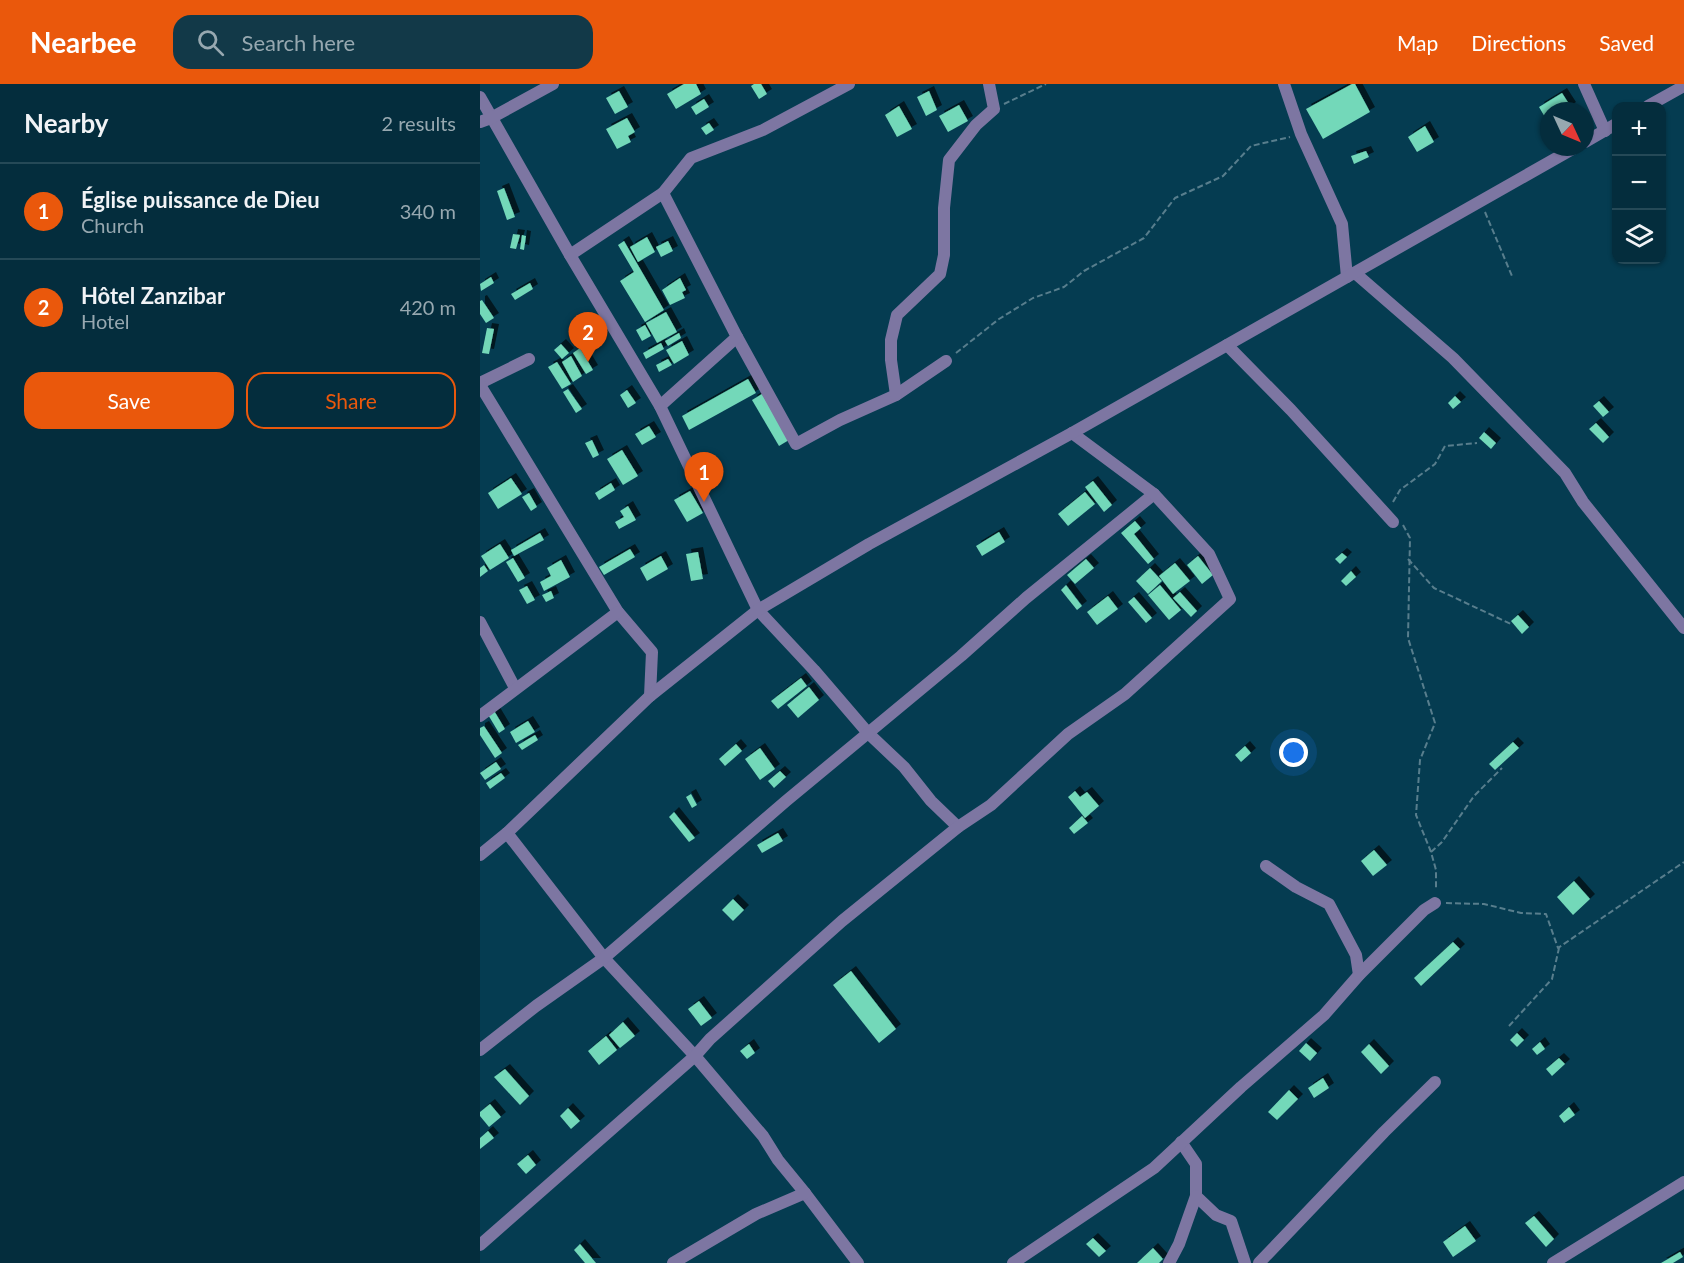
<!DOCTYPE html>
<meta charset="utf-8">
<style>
body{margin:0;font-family:Lato,sans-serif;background:#123948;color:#f1f3f6}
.controls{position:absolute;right:18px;top:18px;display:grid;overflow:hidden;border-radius:12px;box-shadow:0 2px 4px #0004}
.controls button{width:54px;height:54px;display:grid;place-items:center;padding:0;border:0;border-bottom:2px solid #254957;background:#042d3d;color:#f1f3f6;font:30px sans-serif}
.compass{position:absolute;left:1060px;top:18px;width:54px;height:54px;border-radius:50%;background:#042d3d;box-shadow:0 2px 4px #0004;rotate:134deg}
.you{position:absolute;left:814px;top:669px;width:21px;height:21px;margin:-15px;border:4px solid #fff;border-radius:50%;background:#1a73e8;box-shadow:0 0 0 9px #1a73e833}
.badge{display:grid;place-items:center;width:39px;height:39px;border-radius:50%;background:#ea580c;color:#fff;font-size:20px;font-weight:700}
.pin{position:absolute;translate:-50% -50px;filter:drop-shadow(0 2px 3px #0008)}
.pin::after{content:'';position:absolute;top:32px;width:21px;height:18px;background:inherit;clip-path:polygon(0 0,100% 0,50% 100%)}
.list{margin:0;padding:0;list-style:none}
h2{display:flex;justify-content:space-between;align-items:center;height:78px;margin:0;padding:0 24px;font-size:26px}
h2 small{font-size:20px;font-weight:400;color:#97a8b0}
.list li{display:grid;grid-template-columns:39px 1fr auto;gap:18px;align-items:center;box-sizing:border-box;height:96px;padding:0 24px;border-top:2px solid #254957}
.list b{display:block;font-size:22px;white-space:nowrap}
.list p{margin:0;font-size:20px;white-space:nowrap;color:#97a8b0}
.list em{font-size:20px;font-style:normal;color:#97a8b0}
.actions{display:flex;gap:12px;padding:18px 24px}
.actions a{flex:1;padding:14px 0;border:2px solid #ea580c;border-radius:18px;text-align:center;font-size:21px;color:#ea580c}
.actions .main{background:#ea580c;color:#fff}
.icon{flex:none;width:33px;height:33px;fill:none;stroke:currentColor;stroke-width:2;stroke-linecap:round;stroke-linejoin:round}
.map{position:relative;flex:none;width:1204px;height:1179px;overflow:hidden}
header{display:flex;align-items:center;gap:36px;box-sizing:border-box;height:84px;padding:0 30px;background:#ea580c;color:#fff}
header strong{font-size:28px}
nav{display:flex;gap:33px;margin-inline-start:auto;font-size:21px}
.search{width:420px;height:54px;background:#123948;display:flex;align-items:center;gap:15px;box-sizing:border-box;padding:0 21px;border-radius:18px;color:#97a8b0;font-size:22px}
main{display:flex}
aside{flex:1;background:#042d3d}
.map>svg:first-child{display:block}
.building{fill:#73d8b9;filter:url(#shadow)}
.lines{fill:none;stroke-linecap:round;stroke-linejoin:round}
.path{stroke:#587e8d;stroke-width:2;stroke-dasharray:6 3;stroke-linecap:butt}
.minor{stroke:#7d76a2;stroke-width:12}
.tertiary{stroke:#7d76a2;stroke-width:12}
</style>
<header>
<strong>Nearbee</strong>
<div class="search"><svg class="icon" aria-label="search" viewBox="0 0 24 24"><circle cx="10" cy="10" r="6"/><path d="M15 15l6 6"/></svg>Search here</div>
<nav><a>Map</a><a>Directions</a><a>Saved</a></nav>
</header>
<main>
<aside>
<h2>Nearby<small>2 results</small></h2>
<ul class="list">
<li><span class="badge">1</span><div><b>Église puissance de Dieu</b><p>Church</p></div><em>340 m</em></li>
<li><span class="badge">2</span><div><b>Hôtel Zanzibar</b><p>Hotel</p></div><em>420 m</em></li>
</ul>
<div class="actions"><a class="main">Save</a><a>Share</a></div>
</aside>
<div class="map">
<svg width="1204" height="1179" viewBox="0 0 1204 1179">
<defs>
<filter id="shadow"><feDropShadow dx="5" dy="-5" stdDeviation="0" flood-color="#0009"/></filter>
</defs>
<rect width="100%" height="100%" fill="#053c51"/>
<g class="building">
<path d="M 204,0 L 216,0 L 221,10 L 196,25 L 187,10 Z"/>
<path d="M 274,0 L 281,0 L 287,10 L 279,15 L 271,2 Z"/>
<path d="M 872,0 L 875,0 L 890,28 L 843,55 L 826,25 Z"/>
<path d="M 139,7 L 148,23 L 135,30 L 126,14 Z"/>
<path d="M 449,7 L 457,26 L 446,32 L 437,13 Z"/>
<path d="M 1082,9 L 1091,23 L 1085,27 L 1069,27 L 1069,40 L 1059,23 Z"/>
<path d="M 224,15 L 229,23 L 216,31 L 211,23 Z"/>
<path d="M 479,21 L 488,37 L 468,48 L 459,32 Z"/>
<path d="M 419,22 L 432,45 L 417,53 L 405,31 Z"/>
<path d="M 147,34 L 155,48 L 148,52 L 151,58 L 137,65 L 126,45 Z"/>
<path d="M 229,39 L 234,46 L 226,51 L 221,44 Z"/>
<path d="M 945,42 L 954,58 L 937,68 L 928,53 Z"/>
<path d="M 886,67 L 889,73 L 874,80 L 871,72 Z"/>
<path d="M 24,104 L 35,133 L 27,136 L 17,107 Z"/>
<path d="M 33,150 L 40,151 L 36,165 L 30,164 Z"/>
<path d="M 42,151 L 46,152 L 44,166 L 40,165 Z"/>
<path d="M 167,153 L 175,168 L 158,178 L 150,163 Z"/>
<path d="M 144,157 L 184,226 L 165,238 L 140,197 L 154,188 L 138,161 Z"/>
<path d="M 188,157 L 193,167 L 181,173 L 176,163 Z"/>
<path d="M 11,193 L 14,199 L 1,207 L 0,200 Z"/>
<path d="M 200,194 L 206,206 L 202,208 L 205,214 L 190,221 L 182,206 Z"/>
<path d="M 50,199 L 53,205 L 35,216 L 31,210 Z"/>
<path d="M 2,216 L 14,234 L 6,239 L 0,230 L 0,217 Z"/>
<path d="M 186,228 L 197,248 L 177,259 L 166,239 Z"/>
<path d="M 165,241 L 171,252 L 162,257 L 156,246 Z"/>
<path d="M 7,244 L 14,245 L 9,270 L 2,269 Z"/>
<path d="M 111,244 L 116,250 L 106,259 L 101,254 Z"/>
<path d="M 199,249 L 201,254 L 188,262 L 185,257 Z"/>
<path d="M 202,257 L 209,271 L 194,280 L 186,266 Z"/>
<path d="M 181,259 L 184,265 L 166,275 L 163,269 Z"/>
<path d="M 81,260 L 89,269 L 82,275 L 74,266 Z"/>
<path d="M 100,264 L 113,286 L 106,290 L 93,269 Z"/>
<path d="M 91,272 L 102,292 L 93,298 L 82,278 Z"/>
<path d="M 188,275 L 192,281 L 179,288 L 176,281 Z"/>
<path d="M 77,278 L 91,300 L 82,305 L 68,283 Z"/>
<path d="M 268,295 L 276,309 L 209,346 L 202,332 Z"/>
<path d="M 88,305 L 102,325 L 96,329 L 83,308 Z"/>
<path d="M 147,306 L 156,319 L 148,324 L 140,311 Z"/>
<path d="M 282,310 L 309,356 L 299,362 L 272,316 Z"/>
<path d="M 975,312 L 981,318 L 973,325 L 968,319 Z"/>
<path d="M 1119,317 L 1129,328 L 1123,333 L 1113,322 Z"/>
<path d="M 1116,339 L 1129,353 L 1123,359 L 1109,345 Z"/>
<path d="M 169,342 L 176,353 L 162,361 L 155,350 Z"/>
<path d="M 1004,348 L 1016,359 L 1011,365 L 999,354 Z"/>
<path d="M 112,356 L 119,371 L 113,374 L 105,359 Z"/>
<path d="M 142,366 L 158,392 L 143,401 L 127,375 Z"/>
<path d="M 31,394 L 42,410 L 18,425 L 8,409 Z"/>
<path d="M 613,397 L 632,421 L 624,428 L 605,403 Z"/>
<path d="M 131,399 L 135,406 L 119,416 L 115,409 Z"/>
<path d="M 210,407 L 223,429 L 207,438 L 194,416 Z"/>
<path d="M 605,408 L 615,420 L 588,442 L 578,430 Z"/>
<path d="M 49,409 L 57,423 L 51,427 L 42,413 Z"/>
<path d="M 148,422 L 156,436 L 139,445 L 135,438 L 144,433 L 140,427 Z"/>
<path d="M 655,437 L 661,444 L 654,450 L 674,475 L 668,480 L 641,449 Z"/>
<path d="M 519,448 L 525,458 L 502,472 L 496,462 Z"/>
<path d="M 60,449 L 64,456 L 34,472 L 31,466 Z"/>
<path d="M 20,460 L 29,474 L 10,486 L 1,472 Z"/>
<path d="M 150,465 L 155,473 L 124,491 L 119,483 Z"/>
<path d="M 218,468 L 223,495 L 211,497 L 206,470 Z"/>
<path d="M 862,469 L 867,473 L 860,480 L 855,475 Z"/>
<path d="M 181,472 L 188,485 L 167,497 L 160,484 Z"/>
<path d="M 718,472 L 733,491 L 722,500 L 707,481 Z"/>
<path d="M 33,474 L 45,494 L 38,498 L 26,478 Z"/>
<path d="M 606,475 L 614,484 L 595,500 L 587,491 Z"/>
<path d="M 81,476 L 90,493 L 64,507 L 60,498 L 71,492 L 67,484 Z"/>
<path d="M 695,479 L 710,497 L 693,510 L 679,492 Z"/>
<path d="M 4,481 L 8,487 L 0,493 L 0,484 Z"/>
<path d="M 670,484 L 682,497 L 668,510 L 656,497 Z"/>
<path d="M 871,487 L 876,493 L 866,502 L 861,497 Z"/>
<path d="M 586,501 L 602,522 L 597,526 L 581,506 Z"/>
<path d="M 680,501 L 701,526 L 689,536 L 668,511 Z"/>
<path d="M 47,502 L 55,516 L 47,520 L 39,506 Z"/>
<path d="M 71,507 L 74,514 L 66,518 L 62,511 Z"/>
<path d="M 700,508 L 717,527 L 711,533 L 693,514 Z"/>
<path d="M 628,512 L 638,525 L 617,541 L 607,528 Z"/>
<path d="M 654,513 L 672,534 L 666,539 L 648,518 Z"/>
<path d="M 1038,531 L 1049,543 L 1042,550 L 1031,537 Z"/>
<path d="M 321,594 L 327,602 L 298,625 L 291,617 Z"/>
<path d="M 329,603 L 339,616 L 318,634 L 307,621 Z"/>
<path d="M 13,625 L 25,645 L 19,649 L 7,629 Z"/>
<path d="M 48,637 L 55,648 L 36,659 L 30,648 Z"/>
<path d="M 4,642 L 22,669 L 15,674 L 0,651 L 0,644 Z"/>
<path d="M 55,651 L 58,656 L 42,666 L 38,661 Z"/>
<path d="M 1033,658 L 1039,664 L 1015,686 L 1009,680 Z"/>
<path d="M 256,660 L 262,667 L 245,682 L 239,675 Z"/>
<path d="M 765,662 L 771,669 L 761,678 L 755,671 Z"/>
<path d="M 280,664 L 295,685 L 280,696 L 265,675 Z"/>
<path d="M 16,678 L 21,685 L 5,696 L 0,689 Z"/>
<path d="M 300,687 L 306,693 L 294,704 L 288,697 Z"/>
<path d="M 21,689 L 25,694 L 10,705 L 6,699 Z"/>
<path d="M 595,707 L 600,713 L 607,708 L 619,722 L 605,734 L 588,713 Z"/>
<path d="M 211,710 L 217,721 L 212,724 L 206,713 Z"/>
<path d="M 194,728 L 215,754 L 209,758 L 189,733 Z"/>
<path d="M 602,732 L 608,739 L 594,750 L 589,744 Z"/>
<path d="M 298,749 L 303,757 L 282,769 L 277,761 Z"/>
<path d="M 894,766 L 907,781 L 893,792 L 881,777 Z"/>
<path d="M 1094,797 L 1110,815 L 1093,831 L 1077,813 Z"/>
<path d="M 253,815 L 264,826 L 253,837 L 242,826 Z"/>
<path d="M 973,858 L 980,865 L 941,902 L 934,894 Z"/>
<path d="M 371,887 L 416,945 L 399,959 L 353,901 Z"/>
<path d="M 219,917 L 232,934 L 221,942 L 208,925 Z"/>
<path d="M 143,938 L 155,952 L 140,964 L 129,951 Z"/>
<path d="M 1037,949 L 1044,956 L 1037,963 L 1030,956 Z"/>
<path d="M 126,952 L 137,966 L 119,981 L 108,967 Z"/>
<path d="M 1060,958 L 1065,965 L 1057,971 L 1052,965 Z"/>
<path d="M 826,959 L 837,969 L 830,977 L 819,967 Z"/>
<path d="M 269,960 L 275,969 L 267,975 L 260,967 Z"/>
<path d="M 889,960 L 909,982 L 901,990 L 881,968 Z"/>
<path d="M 1079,974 L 1085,980 L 1072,992 L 1066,985 Z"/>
<path d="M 25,985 L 49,1012 L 40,1021 L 14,993 Z"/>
<path d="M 843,994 L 849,1004 L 834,1014 L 828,1004 Z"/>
<path d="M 809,1006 L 818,1015 L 797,1036 L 788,1028 Z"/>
<path d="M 10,1020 L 21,1033 L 9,1043 L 0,1032 L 0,1028 Z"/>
<path d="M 1089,1023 L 1095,1031 L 1084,1039 L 1079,1032 Z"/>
<path d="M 88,1024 L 100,1037 L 91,1045 L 80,1032 Z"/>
<path d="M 8,1047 L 14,1054 L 0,1065 L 0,1054 Z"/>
<path d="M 48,1071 L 56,1081 L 46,1090 L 37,1080 Z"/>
<path d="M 1054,1132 L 1074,1155 L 1066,1163 L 1045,1139 Z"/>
<path d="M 985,1142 L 996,1157 L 973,1173 L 963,1158 Z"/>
<path d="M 613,1154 L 626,1167 L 619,1173 L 606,1160 Z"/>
<path d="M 100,1160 L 116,1179 L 105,1179 L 94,1166 Z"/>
<path d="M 673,1164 L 683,1175 L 679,1179 L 657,1179 Z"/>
<path d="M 1200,1168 L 1203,1173 L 1193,1179 L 1181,1179 Z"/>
</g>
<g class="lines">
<g class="path">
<path d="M 524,20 L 566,0"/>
<path d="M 1005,128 L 1032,192"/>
<path d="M 476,269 L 519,235 L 553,214 L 584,203 L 604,187 L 664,154 L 695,114 L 743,92 L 771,62 L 810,53"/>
<path d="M 913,418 L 920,406 L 955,380 L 965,362 L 997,359"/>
<path d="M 923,441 L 930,454 L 928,554 L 955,639 L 940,676 L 936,731 L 951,768 L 956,786 L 956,806"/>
<path d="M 928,475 L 954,504 L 1031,540"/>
<path d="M 951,768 L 962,758 L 994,712 L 1022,684"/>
<path d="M 966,819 L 1004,820 L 1041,829 L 1066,830 L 1078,864 L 1204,778"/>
<path d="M 1029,942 L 1072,895 L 1079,864"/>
</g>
<g class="minor">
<path d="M 804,0 L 821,50 L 862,140 L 867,193"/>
<path d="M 1104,0 L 1125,47"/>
<path d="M 0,13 L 90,171 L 180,322 L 278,526 L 334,586 L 388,649 L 424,683 L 451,717 L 478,743"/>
<path d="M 0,38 L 11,34 L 73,0"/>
<path d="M 90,171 L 183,109"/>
<path d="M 875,189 L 973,274 L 1085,389 L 1103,418 L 1204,544"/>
<path d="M 257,253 L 316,360 L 360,336 L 416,311 L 466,277"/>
<path d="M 747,261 L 811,326 L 913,438"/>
<path d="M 0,299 L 49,275"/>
<path d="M 0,301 L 138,528 L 172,568 L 170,612"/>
<path d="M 416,311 L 411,276 L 411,256 L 417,231 L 460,190 L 464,171 L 464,124 L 469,76 L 496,41 L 514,25 L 509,0"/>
<path d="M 180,322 L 257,253 L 183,109 L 211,74 L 283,46 L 369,0"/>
<path d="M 0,538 L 35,604"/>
<path d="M 0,632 L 138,528"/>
<path d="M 27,749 L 124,874 L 215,972 L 283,1052 L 298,1076 L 325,1109 L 378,1179"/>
<path d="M 786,782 L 816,803 L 849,820 L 876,871 L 879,891"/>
<path d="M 0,966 L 56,922 L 124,874 L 306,717 L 481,572 L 546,514 L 674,410"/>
<path d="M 701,1058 L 716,1080 L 716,1112 L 736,1131 L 751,1137 L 765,1179"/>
<path d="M 0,1161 L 215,972 L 230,955 L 362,837 L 478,743 L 511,721 L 588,650 L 645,610 L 750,515 L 729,470 L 674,410 L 592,349"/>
<path d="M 193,1179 L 276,1130 L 325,1109"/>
<path d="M 533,1179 L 674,1084 L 761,1003 L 844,931 L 879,891 L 944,826 L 955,819"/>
<path d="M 689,1179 L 699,1160 L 716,1112"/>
<path d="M 779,1179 L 904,1048 L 955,998"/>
<path d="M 1073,1179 L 1204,1098"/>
</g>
<g class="tertiary">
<path d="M 1168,22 L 1204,2"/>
<path d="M 1105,58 L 1136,40"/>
<path d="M 0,771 L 27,749 L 170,612 L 278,526 L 389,460 L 592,349 L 1096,63"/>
</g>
</g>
</svg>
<div class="controls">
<button>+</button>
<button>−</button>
<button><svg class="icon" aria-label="layers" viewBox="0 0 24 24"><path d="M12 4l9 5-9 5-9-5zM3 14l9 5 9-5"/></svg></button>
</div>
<svg class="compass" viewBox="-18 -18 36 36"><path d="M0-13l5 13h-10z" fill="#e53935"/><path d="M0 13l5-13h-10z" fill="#97a8b0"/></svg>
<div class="you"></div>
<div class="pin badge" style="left:224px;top:418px">1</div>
<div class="pin badge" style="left:108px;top:278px">2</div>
</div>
</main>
